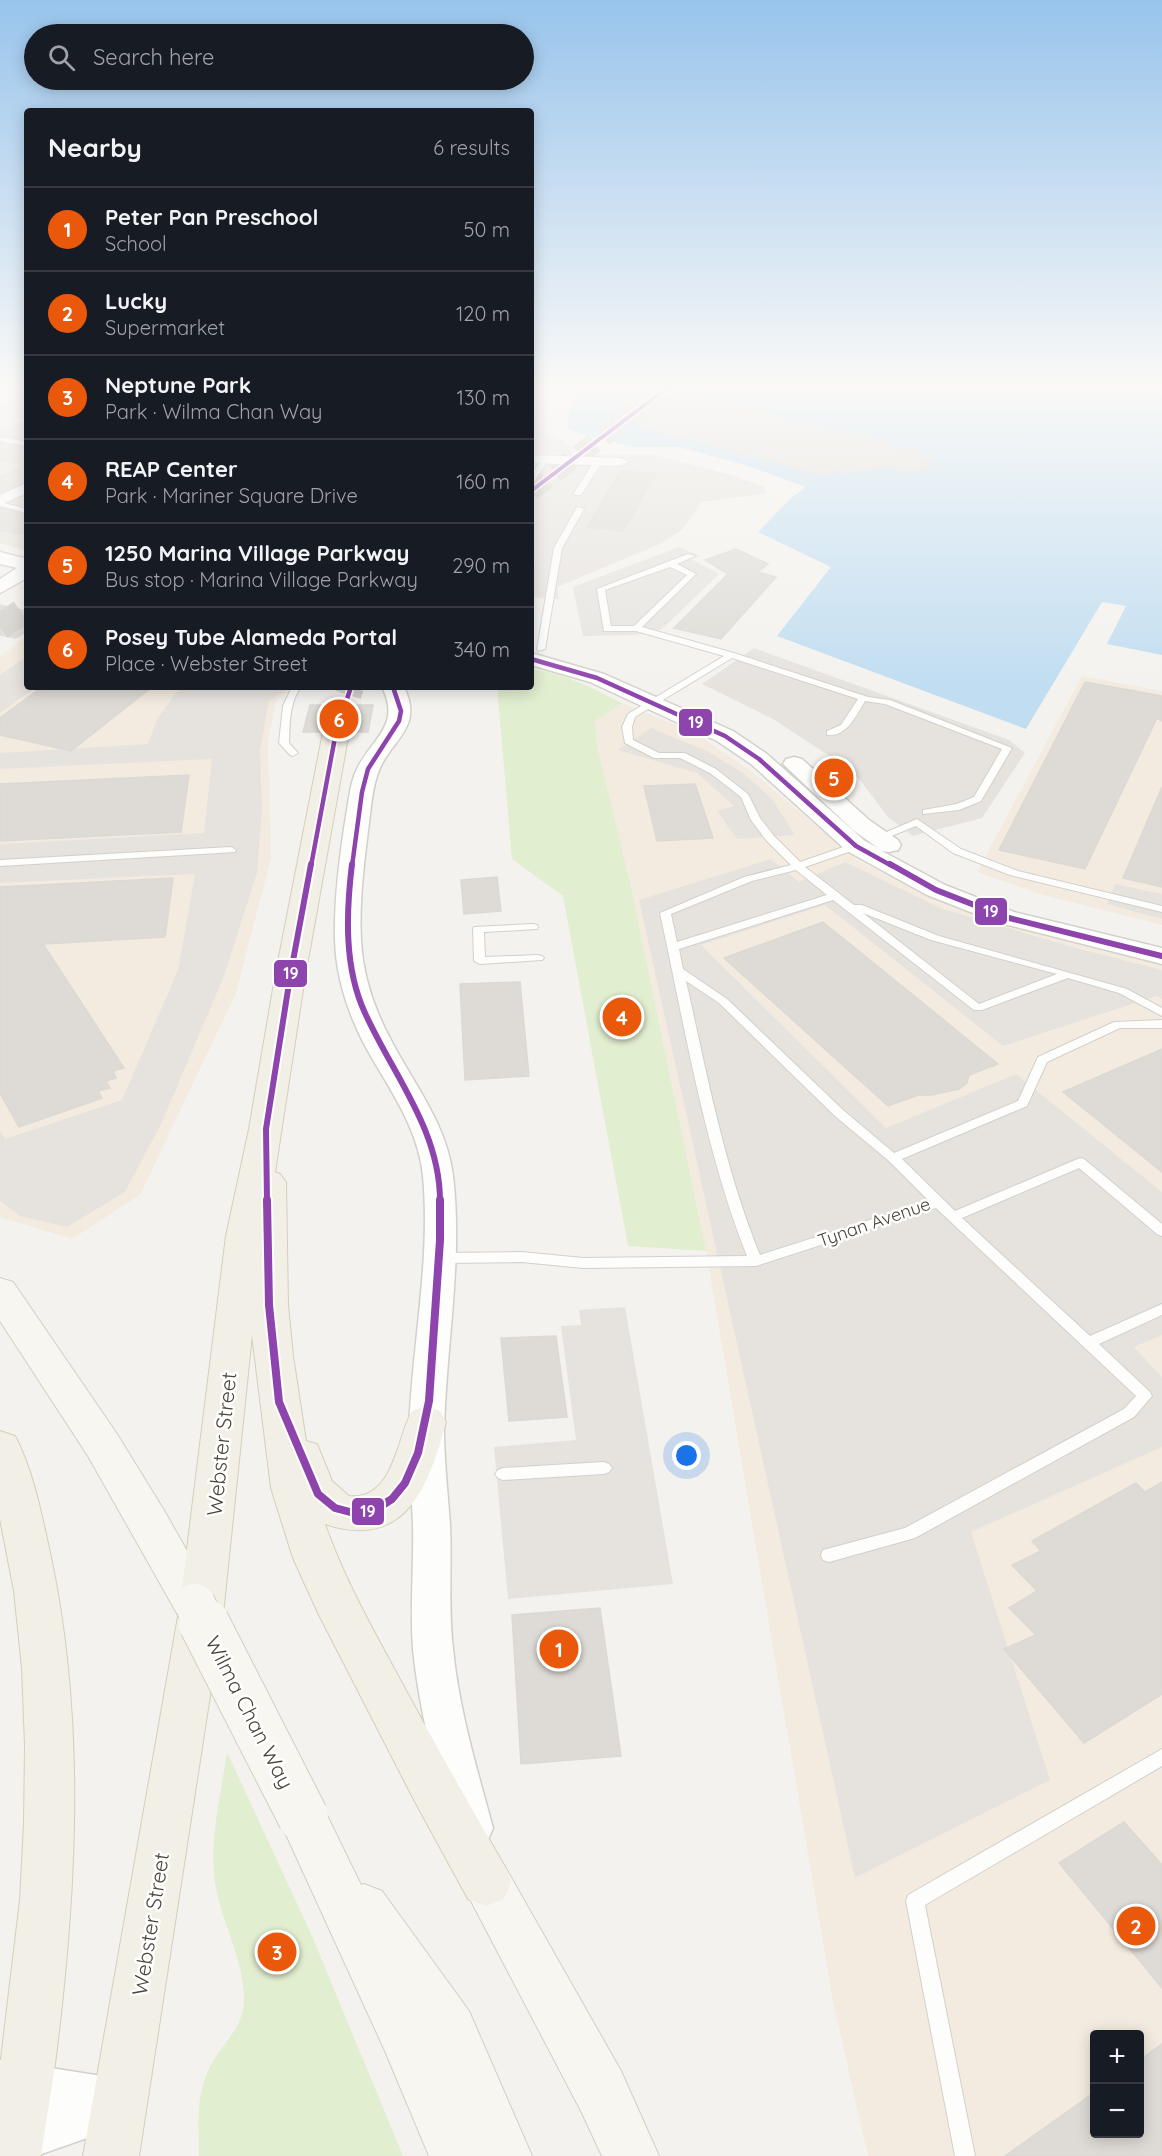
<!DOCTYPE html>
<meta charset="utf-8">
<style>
body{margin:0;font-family:Quicksand,sans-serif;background:#20242c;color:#f1f3f6}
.controls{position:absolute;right:18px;bottom:18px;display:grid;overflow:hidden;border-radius:6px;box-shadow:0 3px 15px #0003}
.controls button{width:54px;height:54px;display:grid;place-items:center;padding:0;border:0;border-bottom:2px solid #363941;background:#171b24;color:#f1f3f6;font:30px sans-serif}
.you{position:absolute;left:687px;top:1456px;width:21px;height:21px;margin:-15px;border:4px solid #fff;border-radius:50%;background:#1a73e8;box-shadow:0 0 0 9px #1a73e833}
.badge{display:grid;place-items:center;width:39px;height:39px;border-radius:50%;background:#ea580c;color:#fff;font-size:20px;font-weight:700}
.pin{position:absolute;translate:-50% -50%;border:3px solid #fff;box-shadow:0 2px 6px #0006}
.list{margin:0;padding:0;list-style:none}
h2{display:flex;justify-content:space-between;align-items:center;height:78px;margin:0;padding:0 24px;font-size:26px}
h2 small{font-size:20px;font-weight:400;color:#9ea1a6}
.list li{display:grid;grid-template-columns:39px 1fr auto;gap:18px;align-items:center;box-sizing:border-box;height:84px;padding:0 24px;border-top:2px solid #363941}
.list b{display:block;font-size:22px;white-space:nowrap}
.list p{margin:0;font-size:20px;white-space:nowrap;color:#9ea1a6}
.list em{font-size:20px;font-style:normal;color:#9ea1a6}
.icon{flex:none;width:33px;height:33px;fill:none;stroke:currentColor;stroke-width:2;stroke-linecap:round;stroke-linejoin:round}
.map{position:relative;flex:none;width:1162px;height:2156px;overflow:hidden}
.search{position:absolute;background:#171b24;box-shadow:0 3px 15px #0003;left:24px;top:24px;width:510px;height:66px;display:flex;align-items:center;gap:15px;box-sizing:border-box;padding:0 21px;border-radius:33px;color:#9ea1a6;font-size:22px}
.panel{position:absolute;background:#171b24;box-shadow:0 3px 15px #0003;left:24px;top:108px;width:510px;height:582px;border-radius:6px}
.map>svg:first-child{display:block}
.residential{fill:#e7e4dc}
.commercial{fill:#f3ebdf;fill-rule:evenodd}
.industrial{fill:#e6e2de}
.green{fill:#e1eecf}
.parking{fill:#e6e3df}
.water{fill:#c0ddf1}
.building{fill:#dedbd6;stroke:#dcd9d4;stroke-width:1.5}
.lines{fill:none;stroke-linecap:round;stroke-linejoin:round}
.primary-tunnel-far1{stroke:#d2cfca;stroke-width:20;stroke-dasharray:20 10;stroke-linecap:butt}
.primary-tunnel{stroke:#d2cfca;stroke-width:26;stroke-dasharray:26 13;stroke-linecap:butt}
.service-casing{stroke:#d2d0cb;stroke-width:2}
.minor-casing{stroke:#d2d0cb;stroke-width:2}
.tertiary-casing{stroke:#d2d0cb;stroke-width:3}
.secondary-casing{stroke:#d3cfc5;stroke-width:2}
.primary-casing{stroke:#d6cebb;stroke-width:2}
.service{fill:#fdfdfc;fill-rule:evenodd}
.minor{fill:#fdfdfc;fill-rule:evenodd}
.tertiary{fill:#fdfdfc;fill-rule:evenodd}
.secondary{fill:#f7f6f1;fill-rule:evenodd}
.primary{fill:#f2efe6;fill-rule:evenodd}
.secondary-bridge-far1-casing{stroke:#d3cfc5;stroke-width:42;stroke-linecap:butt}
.secondary-bridge-casing{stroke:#d3cfc5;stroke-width:52;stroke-linecap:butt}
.secondary-bridge-far1{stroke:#f7f6f1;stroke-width:40}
.secondary-bridge{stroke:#f7f6f1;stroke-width:50}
.bus-1-far3-casing{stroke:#fff;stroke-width:7}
.bus-1-far2-casing{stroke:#fff;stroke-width:8}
.bus-1-far1-casing{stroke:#fff;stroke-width:10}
.bus-1-casing{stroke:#fff;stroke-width:12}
.bus-1-far3{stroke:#8e44ad;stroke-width:4}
.bus-1-far2{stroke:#8e44ad;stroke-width:4.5}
.bus-1-far1{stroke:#8e44ad;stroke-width:6}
.bus-1{stroke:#8e44ad;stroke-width:8}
.labels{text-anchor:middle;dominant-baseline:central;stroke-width:5;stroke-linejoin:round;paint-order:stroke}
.street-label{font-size:18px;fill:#4b4439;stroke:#fff}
.near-street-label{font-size:21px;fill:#4b4439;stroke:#fff}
.line-badge{stroke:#fff;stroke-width:2}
.badge-label{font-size:16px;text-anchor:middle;font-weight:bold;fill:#fff}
</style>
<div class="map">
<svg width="1162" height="2156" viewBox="0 0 1162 2156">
<rect width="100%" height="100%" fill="#f4f2ee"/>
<path class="residential" d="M 0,388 L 27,388 L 27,417 L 15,422 L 27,424 L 27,551 L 0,543 Z"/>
<g class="commercial">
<path d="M 27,636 L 27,687 L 294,687 L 276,701 L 268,742 L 271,858 L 236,993 L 140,1195 L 72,1239 L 0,1217 L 0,656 Z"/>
<path d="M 1082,676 L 1162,691 L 1162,925 L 1039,894 L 977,872 Z"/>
<path d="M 622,703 L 693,732 L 751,771 L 859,861 L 952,907 L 1162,965 L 1162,2156 L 868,2156 L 833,2002 L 706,1251 L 631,887 L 597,746 L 595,721 ZM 1094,2034 L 1140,2034 L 1140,2134 L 1094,2134 Z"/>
</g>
<g class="industrial">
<path d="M 550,399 L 546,431 L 571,446 L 572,455 L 531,453 L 531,403 Z"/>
<path d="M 595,454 L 655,455 L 735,476 L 764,487 L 766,491 L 764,494 L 701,502 L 682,530 L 662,543 L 557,587 L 559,599 L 531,597 L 531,578 L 535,560 L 531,558 L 531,461 L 583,464 Z"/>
</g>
<g class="green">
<path d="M 531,669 C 564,673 593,688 622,703 L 595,721 L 597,746 L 631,887 L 706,1251 L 628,1246 L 563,896 L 512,859 L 497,687 L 531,687 Z"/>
<path d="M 227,1752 L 312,1936 L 403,2156 L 199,2156 C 199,2124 195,2096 210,2067 C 221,2044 242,2030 244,2003 C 246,1962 221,1923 215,1883 C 209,1840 221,1795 227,1752 Z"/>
</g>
<g class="parking">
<path d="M 679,547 L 700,556 L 691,559 L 719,574 L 662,629 L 635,635 L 583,636 L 573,587 Z"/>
<path d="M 754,648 L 1009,740 L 1025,753 L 982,818 L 913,836 L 888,817 L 860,780 L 839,762 L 773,719 L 702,684 Z"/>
<path d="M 27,656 L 27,687 L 36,687 L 0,713 L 0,675 Z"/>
<path d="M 183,687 L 290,687 L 269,701 L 260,751 L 262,808 L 257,873 L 224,976 L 162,1122 L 125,1192 L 67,1227 L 20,1216 L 0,1201 L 0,1130 L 5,1139 L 122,1100 L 178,970 L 195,874 L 0,883 L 0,844 L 204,833 L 212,759 L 0,769 L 0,753 L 148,744 L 157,719 L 175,694 Z"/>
<path d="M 651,728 L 707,751 L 743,773 L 772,799 L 795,835 L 737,839 L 717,811 L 734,806 L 697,773 L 618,750 Z"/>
<path d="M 771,859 L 799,882 L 845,862 L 943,909 L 1076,948 L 1162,970 L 1162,999 L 1157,996 L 1003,1046 L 825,905 L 701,945 L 886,1128 L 1016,1074 L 1162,1192 L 1162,1335 L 1134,1347 L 1162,1377 L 1162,1447 L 971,1532 L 1050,1780 L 855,1878 L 639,900 Z"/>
<path d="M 1115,884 L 1162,894 L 1162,919 L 1107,904 Z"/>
<path d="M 625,1307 L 673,1584 L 508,1599 L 494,1447 L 576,1440 L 561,1326 L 581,1325 L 579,1310 Z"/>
</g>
<path class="water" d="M 580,388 L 1162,388 L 1162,655 L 1107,644 L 1126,606 L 1102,602 L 1026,729 L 777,636 L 831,567 L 758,532 L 790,499 L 806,487 L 748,466 L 679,447 L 634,447 L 571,431 L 567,427 L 570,408 Z"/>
<g class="building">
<path d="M 672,389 L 837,433 L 843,430 L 936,459 L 921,461 L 931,468 L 904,472 L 893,466 L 842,473 L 837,469 L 824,475 L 639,426 L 653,417 L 614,417 Z"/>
<path d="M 27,420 L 27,440 L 0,435 L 0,433 Z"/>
<path d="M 0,443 L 27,448 L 27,481 L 0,493 L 0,477 L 25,465 L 0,460 Z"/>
<path d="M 621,471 L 656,474 L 623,531 L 587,527 Z"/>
<path d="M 0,508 L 27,515 L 27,534 L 0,531 Z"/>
<path d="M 736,549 L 768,564 L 758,572 L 776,577 L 721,639 L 674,628 L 728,574 L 705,560 Z"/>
<path d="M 0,605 L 27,611 L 27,631 L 16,638 L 0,635 Z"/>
<path d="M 1085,682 L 1162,696 L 1162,721 L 1157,718 L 1085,869 L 999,850 Z"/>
<path d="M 42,687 L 152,687 L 71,751 L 0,735 L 0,718 Z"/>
<path d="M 310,705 L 373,705 L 368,732 L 351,732 L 346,725 L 335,722 L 325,726 L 321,732 L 303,732 Z"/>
<path d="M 189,775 L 181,832 L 0,841 L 0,784 Z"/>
<path d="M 695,784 L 713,838 L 657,841 L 644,786 Z"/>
<path d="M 1162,787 L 1162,887 L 1123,878 Z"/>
<path d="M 497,877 L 501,911 L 464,914 L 461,880 Z"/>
<path d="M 173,878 L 165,937 L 43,944 L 124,1068 L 113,1071 L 116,1078 L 106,1081 L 110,1088 L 98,1091 L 102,1098 L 19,1127 L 0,1093 L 0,887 Z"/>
<path d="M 823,922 L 998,1064 L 969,1075 L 967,1083 L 959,1089 L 932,1095 L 918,1095 L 888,1106 L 724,958 Z"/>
<path d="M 520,982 L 529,1076 L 465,1080 L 460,984 Z"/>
<path d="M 1162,1049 L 1162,1172 L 1063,1092 Z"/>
<path d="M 556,1336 L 567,1417 L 509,1421 L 501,1338 Z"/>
<path d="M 1162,1482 L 1162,1694 L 1084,1743 L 1004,1649 L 1036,1635 L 1009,1608 L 1037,1591 L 1012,1565 L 1041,1551 L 1032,1541 L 1136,1483 L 1145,1492 Z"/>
<path d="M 600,1608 L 621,1756 L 521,1764 L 512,1615 Z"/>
<path d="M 1124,1822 L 1162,1865 L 1162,1988 L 1059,1863 Z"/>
<path d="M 1162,2044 L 1162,2156 L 1005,2156 L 1095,2092 L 1095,2133 L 1140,2133 L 1140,2060 Z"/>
</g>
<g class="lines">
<path class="primary-tunnel-far1" d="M 531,491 L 667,388"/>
<g class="primary-tunnel">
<path d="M 0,627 L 27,608"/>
<path d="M 336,732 L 351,687"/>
</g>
<defs>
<g id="service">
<path d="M 531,435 L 537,436 L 538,437 L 531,439 Z"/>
<path d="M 0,437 L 27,442 L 27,446 L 0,441 Z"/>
<path d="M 543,458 L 549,459 L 534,481 L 531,481 L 531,474 Z"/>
<path d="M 595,460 L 602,462 L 581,495 L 575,495 L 574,493 Z"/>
<path d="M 0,502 L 27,509 L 27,513 L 0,506 Z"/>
<path d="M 577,507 L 584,509 L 562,548 L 545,649 L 538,651 L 537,649 L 554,548 Z"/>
<path d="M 688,554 L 695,556 L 677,564 L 696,574 L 642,627 L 734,653 L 868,697 L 890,700 L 1012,748 L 981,801 L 959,810 L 923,814 L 923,810 L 957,804 L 974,797 L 1002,749 L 885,704 L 865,701 C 856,716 847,737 827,735 L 827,731 L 841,725 L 858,699 L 732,658 L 635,717 L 632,727 L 633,740 L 659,753 L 685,753 L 716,769 L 748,794 L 760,818 L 774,836 L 800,862 L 855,843 L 863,843 L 863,847 L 805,867 L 854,905 L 862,905 L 939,936 L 1127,989 L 1162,1008 L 1162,1016 L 1119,993 L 1068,978 L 982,1010 L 974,1010 L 833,900 L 679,949 L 683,969 L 727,999 L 843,1110 L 894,1153 L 1018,1101 L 1038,1057 L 1114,1022 L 1162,1020 L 1162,1028 L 1120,1028 L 1047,1062 L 1027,1106 L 902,1159 L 955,1211 L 1080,1158 L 1084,1159 L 1162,1224 L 1162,1236 L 1157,1234 L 1079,1168 L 962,1218 L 1090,1336 L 1162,1304 L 1162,1315 L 1099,1344 L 1150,1392 L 1152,1396 L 1134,1417 L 915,1538 L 829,1562 L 823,1560 L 821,1555 L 823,1550 L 905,1528 L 1124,1409 L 1136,1396 L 936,1208 L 756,1266 L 583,1268 L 522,1262 L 442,1263 L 437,1261 L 435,1258 L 437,1255 L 442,1253 L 522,1252 L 583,1258 L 747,1256 C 704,1147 685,1028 660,913 L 744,877 L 791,865 L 766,840 L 751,820 L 741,797 L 710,773 L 680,758 L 654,758 L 625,743 L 622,727 L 628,714 L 724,656 L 636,631 L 604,631 L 597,589 ZM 670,567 L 687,575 L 634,626 L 611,626 L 605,590 ZM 796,870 L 827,895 L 677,942 L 671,914 L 752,881 ZM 863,913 L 931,940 L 1057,974 L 979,1004 ZM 686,981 L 719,1003 L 835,1116 L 889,1161 L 929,1201 L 760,1255 C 724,1167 707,1074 686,981 Z"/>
<path d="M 292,687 L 301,687 C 289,703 290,723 289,743 L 298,753 L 293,756 L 290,755 L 279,743 L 283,706 Z"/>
<path d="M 917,819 L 961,849 L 1018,871 L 1162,906 L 1162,912 L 1010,875 L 953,853 L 916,826 L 879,841 L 875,842 L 870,839 Z"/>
<path d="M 231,847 L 236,850 L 235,852 L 0,866 L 0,860 Z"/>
<path d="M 533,924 L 537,925 L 538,927 L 537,929 L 484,932 L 485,957 L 538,955 L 542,956 L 544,958 L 542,960 L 480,964 L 474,961 L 473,929 L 474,927 Z"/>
<path d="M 604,1462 L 609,1464 L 612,1468 L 609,1472 L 604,1474 L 503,1480 L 498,1478 L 495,1474 L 498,1470 L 503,1468 Z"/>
<path d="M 1162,1749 L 1162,1766 L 925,1905 L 975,2156 L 955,2156 L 906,1901 L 908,1895 Z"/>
</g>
<g id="minor">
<path d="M 0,388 L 10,393 L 5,404 L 0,405 Z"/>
<path d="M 531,455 L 621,458 L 628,462 L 621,466 L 531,463 Z"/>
<path d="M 27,483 L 27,493 L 0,505 L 0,495 Z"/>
</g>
<g id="tertiary">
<path d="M 0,552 L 27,559 L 27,578 L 0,593 L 0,579 L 17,568 L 0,564 Z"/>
<path d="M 531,653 L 604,674 L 733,731 L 767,754 L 865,841 L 878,848 L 853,830 L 783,764 L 786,759 L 794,757 L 802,759 L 869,820 L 898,840 L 901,845 L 898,850 L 889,852 L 882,851 L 945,885 L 1014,912 L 1162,948 L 1162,964 L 996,922 L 927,895 L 847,851 L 751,764 L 717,741 L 590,682 L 531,665 Z"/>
<path d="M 382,687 L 404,687 C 425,730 388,740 377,776 C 372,791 371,808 369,823 C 364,862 359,902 361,941 C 363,977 375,1011 392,1042 C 415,1086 447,1125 453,1176 C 463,1260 446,1346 444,1430 C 444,1462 448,1493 450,1525 C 452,1566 448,1608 453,1649 C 459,1710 477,1769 493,1828 L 487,1842 L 472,1848 L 457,1842 L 451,1828 C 435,1769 419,1710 413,1649 C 410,1607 414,1566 413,1524 C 412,1493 408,1461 409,1430 C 412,1345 431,1260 423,1176 C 418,1125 386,1085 363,1042 C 347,1010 336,976 335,940 C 334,901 339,861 345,822 C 348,807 349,790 354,776 C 367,740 403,729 382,687 Z"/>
<path d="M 0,2060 L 121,2079 L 138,2086 L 145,2103 L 138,2120 L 36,2156 L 0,2156 L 0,2117 L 28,2110 L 0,2108 Z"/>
</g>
<g id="secondary">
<path d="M 0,1278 L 13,1282 L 117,1434 L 165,1512 L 217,1604 L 211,1617 L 195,1623 L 179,1617 L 88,1456 L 0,1321 Z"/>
<path d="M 303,1794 L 320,1801 L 361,1885 L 364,1884 L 382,1891 L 469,2011 L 532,2156 L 429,2156 L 385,2051 L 278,1817 L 286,1801 Z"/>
<path d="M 486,1858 L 504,1865 L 621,2071 L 659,2156 L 602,2156 L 581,2111 L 461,1882 L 468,1865 Z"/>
</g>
<g id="primary">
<path d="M 336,724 L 345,727 L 349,732 L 305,977 L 275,1172 L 280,1174 L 286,1182 L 288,1305 L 293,1356 L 306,1441 L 317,1444 L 332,1481 L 349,1496 C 394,1500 396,1440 412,1411 L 426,1406 L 440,1411 L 446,1422 C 429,1486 406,1551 325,1524 C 343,1576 370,1624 396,1672 C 431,1737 467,1801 504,1865 L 511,1882 L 504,1899 L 486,1906 L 468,1899 L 413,1798 L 318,1613 L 293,1558 L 271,1488 L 252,1335 L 224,1605 L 139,2156 L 83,2156 L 180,1605 L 226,1236 L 249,1129 L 275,977 L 323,732 L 327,727 Z"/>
<path d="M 0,1431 L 15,1436 C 34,1472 42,1517 51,1557 C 85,1718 77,1886 57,2048 C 53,2084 46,2120 41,2156 L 0,2156 L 0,2067 L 20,1900 L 24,1823 L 25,1745 L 22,1668 L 14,1591 L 0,1519 Z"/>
</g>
</defs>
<use href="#service" class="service-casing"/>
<use href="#minor" class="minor-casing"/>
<use href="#tertiary" class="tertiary-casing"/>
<use href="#secondary" class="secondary-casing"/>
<use href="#primary" class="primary-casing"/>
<use href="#service" class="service"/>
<use href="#minor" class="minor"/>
<use href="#tertiary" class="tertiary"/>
<use href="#secondary" class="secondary"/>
<use href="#primary" class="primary"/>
<defs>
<path id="secondary-bridge-far1" d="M 195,1604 L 205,1624"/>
<path id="secondary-bridge" d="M 204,1623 L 303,1817"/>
</defs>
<use href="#secondary-bridge-far1" class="secondary-bridge-far1-casing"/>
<use href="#secondary-bridge" class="secondary-bridge-casing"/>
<use href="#secondary-bridge-far1" class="secondary-bridge-far1"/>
<use href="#secondary-bridge" class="secondary-bridge"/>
<defs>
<path id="bus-1-far3" d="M 531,491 L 667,388"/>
<g id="bus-1-far2">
<path d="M 531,659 L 597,678 L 725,736 L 759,759 L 856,846 L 892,866"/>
<path d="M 311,866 L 336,732 L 351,687"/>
<path d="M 352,866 L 362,792 L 368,769 L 399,721 L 401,711 L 393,687"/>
</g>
<g id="bus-1-far1">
<path d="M 352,864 C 346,913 344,968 365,1013 C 393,1075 440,1130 440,1201"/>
<path d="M 890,864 L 936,890 L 1005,917 L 1162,956"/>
<path d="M 267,1201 L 266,1129 L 290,977 L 311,864"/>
</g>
<path id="bus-1" d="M 267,1200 L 269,1305 L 279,1402 L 318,1494 L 335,1508 L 354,1513 L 373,1511 L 392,1499 L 405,1483 L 418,1453 L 429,1401 L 440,1240 L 440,1200"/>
</defs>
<use href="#bus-1-far3" class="bus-1-far3-casing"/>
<use href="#bus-1-far2" class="bus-1-far2-casing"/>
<use href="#bus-1-far1" class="bus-1-far1-casing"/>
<use href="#bus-1" class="bus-1-casing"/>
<use href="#bus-1-far3" class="bus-1-far3"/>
<use href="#bus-1-far2" class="bus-1-far2"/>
<use href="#bus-1-far1" class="bus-1-far1"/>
<use href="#bus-1" class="bus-1"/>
</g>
<linearGradient id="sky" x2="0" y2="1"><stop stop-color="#98c4ec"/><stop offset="0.56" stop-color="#faf9f7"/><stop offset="1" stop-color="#faf9f7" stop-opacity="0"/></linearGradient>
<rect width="1162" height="690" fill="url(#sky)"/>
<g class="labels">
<g class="street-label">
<text transform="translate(874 1222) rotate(-19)">Tynan Avenue</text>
</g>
<g class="near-street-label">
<text transform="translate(221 1444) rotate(-84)">Webster Street</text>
<text transform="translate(250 1712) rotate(63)">Wilma Chan Way</text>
<text transform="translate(150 1924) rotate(-81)">Webster Street</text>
</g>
</g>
<g class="line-badge">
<rect x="678" y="708" width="35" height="29" rx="6" fill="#8e44ad"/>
<rect x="974" y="897" width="34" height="29" rx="6" fill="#8e44ad"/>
<rect x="273" y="959" width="35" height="29" rx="6" fill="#8e44ad"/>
<rect x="351" y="1497" width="34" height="29" rx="6" fill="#8e44ad"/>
</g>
<g class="badge-label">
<text x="696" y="728">19</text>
<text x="991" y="917">19</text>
<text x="291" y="979">19</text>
<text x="368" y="1517">19</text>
</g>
</svg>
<div class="controls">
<button>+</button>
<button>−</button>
</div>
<div class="you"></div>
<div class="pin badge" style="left:559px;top:1649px">1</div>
<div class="pin badge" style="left:1136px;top:1926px">2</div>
<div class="pin badge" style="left:277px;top:1952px">3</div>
<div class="pin badge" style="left:622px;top:1017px">4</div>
<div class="pin badge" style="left:834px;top:778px">5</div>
<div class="pin badge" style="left:339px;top:719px">6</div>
<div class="search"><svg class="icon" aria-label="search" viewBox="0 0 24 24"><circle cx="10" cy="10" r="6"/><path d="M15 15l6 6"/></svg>Search here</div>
<section class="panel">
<h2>Nearby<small>6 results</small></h2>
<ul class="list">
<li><span class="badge">1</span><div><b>Peter Pan Preschool</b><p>School</p></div><em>50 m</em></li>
<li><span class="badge">2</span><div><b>Lucky</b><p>Supermarket</p></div><em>120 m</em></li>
<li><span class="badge">3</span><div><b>Neptune Park</b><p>Park · Wilma Chan Way</p></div><em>130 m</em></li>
<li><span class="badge">4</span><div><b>REAP Center</b><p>Park · Mariner Square Drive</p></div><em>160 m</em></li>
<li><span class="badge">5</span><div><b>1250 Marina Village Parkway</b><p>Bus stop · Marina Village Parkway</p></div><em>290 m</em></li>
<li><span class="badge">6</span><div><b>Posey Tube Alameda Portal</b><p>Place · Webster Street</p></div><em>340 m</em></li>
</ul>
</section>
</div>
